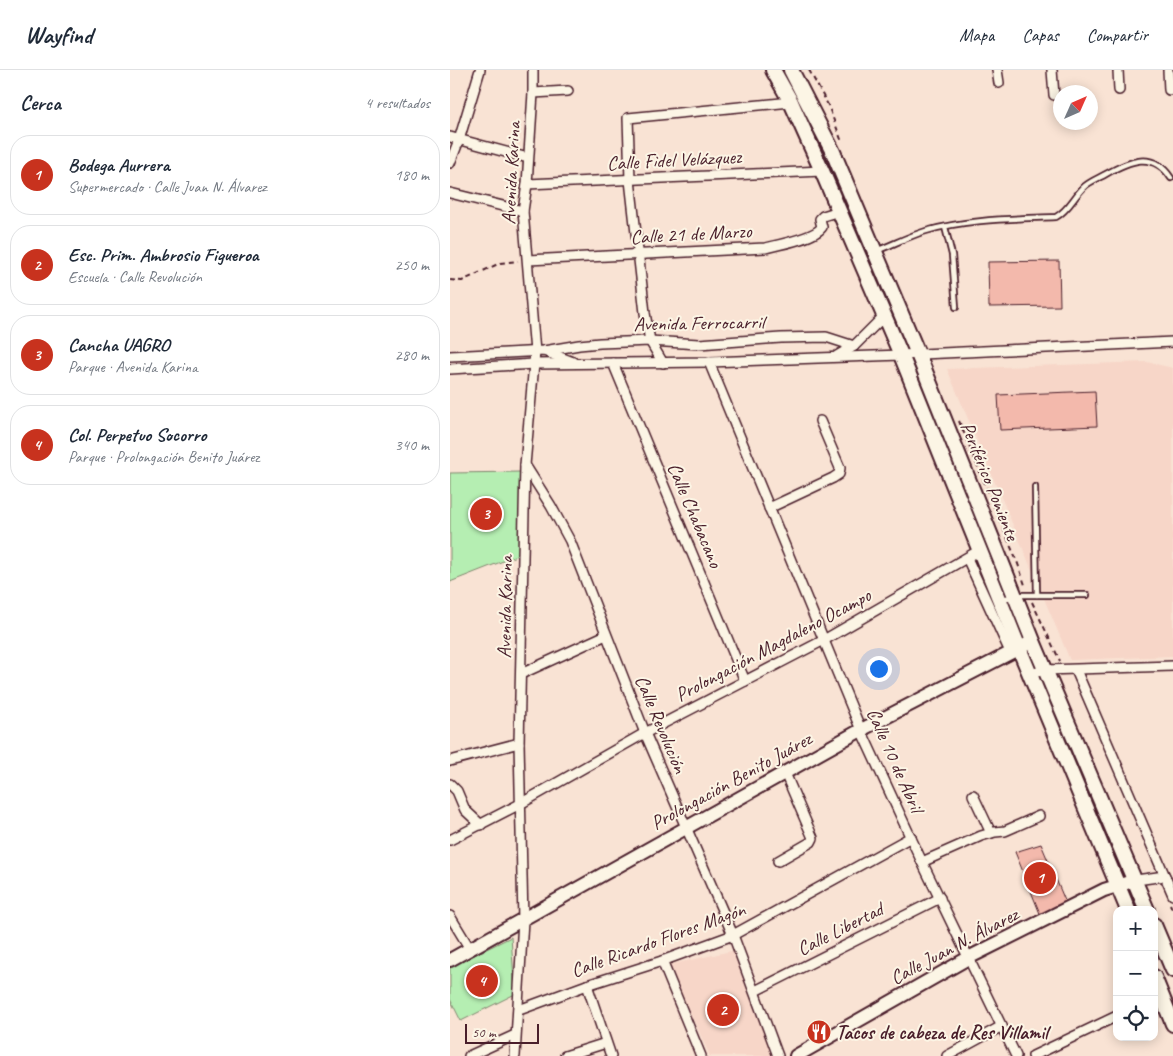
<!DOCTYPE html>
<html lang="es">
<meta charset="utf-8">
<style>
body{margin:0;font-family:Caveat,sans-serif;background:#f2f2f3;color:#1f2937}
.controls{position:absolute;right:15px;bottom:15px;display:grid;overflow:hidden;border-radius:10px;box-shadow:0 2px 12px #0003}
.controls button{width:45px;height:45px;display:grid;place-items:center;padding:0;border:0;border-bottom:1px solid #e0e1e3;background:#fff;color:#1f2937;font:25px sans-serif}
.compass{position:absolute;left:603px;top:15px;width:45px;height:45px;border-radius:50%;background:#fff;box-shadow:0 2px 12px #0003;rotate:45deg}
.scale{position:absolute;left:15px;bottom:12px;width:74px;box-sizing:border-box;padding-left:5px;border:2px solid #4a1f2b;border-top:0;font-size:14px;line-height:18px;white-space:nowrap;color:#4a1f2b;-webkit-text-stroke:4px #fcf5e5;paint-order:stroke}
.you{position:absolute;left:428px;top:598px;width:18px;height:18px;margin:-12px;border:4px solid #fff;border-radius:50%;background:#1a73e8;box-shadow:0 0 0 8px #1a73e833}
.badge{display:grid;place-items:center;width:32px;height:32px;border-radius:50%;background:#c8321e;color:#fff;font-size:16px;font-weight:700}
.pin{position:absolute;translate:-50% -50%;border:2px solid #fff;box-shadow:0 1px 5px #0006}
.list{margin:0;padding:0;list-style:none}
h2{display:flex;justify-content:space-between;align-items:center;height:65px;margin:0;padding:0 20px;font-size:21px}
h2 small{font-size:16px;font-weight:400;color:#747a83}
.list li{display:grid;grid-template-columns:32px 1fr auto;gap:15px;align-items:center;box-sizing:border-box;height:80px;margin:0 10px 10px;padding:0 10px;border:1px solid #e0e1e3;border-radius:20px}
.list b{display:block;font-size:19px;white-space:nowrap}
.list p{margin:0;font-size:16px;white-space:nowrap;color:#747a83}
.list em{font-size:16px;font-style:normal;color:#747a83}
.icon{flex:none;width:28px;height:28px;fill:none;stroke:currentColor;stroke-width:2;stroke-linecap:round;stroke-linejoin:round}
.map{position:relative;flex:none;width:723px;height:986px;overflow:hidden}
header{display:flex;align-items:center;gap:30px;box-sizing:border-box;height:70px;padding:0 25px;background:#fff;border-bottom:1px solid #e0e1e3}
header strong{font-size:24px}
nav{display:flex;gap:28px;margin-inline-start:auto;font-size:18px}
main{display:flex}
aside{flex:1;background:#fff}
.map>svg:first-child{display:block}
.built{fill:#f7d6c8}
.green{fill:#b5eeb2;stroke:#80866e}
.building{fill:#f3b9ac;stroke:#4a1f2b}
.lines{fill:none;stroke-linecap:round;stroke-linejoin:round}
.lane-casing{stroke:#4a1f2b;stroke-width:8}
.street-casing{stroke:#4a1f2b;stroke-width:12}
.secondary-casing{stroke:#4a1f2b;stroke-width:16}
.primary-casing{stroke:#4a1f2b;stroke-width:18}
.path{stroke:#4a1f2b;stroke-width:2;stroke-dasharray:5 4;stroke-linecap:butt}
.lane{stroke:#fcf5e5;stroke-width:4.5}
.street{stroke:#fcf5e5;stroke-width:9}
.secondary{stroke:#fcf5e5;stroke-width:12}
.primary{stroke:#fcf5e5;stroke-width:14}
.labels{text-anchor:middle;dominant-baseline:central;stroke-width:4;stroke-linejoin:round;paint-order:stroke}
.street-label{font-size:20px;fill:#4a1f2b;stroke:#fcf5e5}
.poi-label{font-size:20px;font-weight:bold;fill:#4a1f2b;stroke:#fcf5e5;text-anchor:start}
</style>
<header>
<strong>Wayfind</strong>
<nav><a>Mapa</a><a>Capas</a><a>Compartir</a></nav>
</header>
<main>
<aside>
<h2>Cerca<small>4 resultados</small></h2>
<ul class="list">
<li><span class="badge">1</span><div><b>Bodega Aurrera</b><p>Supermercado · Calle Juan N. Álvarez</p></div><em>180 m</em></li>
<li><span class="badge">2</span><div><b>Esc. Prim. Ambrosio Figueroa</b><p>Escuela · Calle Revolución</p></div><em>250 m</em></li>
<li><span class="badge">3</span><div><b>Cancha UAGRO</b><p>Parque · Avenida Karina</p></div><em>280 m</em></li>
<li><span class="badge">4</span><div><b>Col. Perpetuo Socorro</b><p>Parque · Prolongación Benito Juárez</p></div><em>340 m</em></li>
</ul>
</aside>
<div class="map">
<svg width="723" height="986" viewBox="0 0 723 986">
<rect width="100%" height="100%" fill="#f9e3d4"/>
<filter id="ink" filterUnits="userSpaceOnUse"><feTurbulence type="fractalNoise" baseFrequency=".02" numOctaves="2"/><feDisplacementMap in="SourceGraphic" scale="10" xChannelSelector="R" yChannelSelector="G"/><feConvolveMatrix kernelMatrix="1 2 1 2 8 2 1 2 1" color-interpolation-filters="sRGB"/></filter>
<g filter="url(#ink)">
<g class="built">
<path d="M 697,292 L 723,298 L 723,586 L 620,590 L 497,299 Z"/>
<path d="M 286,880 L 323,986 L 260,986 L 218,895 Z"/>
</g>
<g class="green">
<path d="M 72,402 L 71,484 L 0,512 L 0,403 Z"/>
<path d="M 61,867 L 65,924 L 11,951 L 0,929 L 0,897 Z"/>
</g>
<g class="building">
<path d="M 609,191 L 610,236 L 539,237 L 538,192 Z"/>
<path d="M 645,321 L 647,356 L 550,360 L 548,325 Z"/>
<path d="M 591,774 L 616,833 L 591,846 L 565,782 Z"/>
</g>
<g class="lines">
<defs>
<g id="lane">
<path d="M 495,157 L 502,185 L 506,237"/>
<path d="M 426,181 C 442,175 459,166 476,161 C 517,149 563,149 606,147 C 619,140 624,126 635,116 C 641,111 649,108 656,104 C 679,91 703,80 721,108"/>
<path d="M 585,417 L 587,525"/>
<path d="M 551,529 L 573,525 L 637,525"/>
</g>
<g id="street">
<path d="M 547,0 L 549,13"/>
<path d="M 602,0 L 604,25"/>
<path d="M 668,0 L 669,20"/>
<path d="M 718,0 L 719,20"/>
<path d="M 83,23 L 118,21"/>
<path d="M 0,67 L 78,88"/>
<path d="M 0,93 L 9,70 L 30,0"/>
<path d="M 77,114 L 372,101"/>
<path d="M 0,123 L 73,141"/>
<path d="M 78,190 L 315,178 C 328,175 365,168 372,157 L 370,149 L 373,146 L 389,141"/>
<path d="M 94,281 L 129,275 L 150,273 L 200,271 L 249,274 L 331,268 L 376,267 L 404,276"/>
<path d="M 0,286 L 94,281 L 123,292"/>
<path d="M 387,286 L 404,276 L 434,246"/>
<path d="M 259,292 L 411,660 L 472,792 L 566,986"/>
<path d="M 163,293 L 295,611"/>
<path d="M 213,293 L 200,271 L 195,243 L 180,110 L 178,48 L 341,32"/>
<path d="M 0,299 L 84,294 L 259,292 L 451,285 L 723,272"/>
<path d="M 75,395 L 101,436 L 120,471 L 195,663 L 283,865 L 328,986"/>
<path d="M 319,438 L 383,408 L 389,404 L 390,398 L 370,351"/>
<path d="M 517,488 L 560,582"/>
<path d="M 626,600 L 723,825"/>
<path d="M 71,604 L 156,565"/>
<path d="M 580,604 L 595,600 L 723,596"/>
<path d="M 0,691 L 69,673"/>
<path d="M 0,714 L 7,721 L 15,740 L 31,755"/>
<path d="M 523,725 L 541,763"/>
<path d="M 0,770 L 70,734 L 195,663 L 374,570 L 530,480"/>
<path d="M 328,791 L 361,772 L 363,768 L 335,703"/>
<path d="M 472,792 L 531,766 L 545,762 L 555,761 L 589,746"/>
<path d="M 686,810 L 715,806"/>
<path d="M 0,846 L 20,879"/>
<path d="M 212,891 L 251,986"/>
<path d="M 137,915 L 161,986"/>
<path d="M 305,921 L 490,828"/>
<path d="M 69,940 L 137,915 L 212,891 L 283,865 L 461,767"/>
<path d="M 19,986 L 65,965"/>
<path d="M 65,986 L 73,850 L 69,673 L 75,395 L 85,282 L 73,141 L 77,114 L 83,23 L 83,0"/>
<path d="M 115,986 L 156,973"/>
<path d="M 497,986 L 552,956"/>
<path d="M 583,986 L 667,946"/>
</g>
<g id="secondary">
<path d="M 0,890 L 411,660 L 583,571"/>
<path d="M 346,986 L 520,887 L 654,820 L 686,810"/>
</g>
<g id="primary">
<path d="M 323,0 L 341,32 L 372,101 L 451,285 L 569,578 L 678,840"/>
<path d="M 341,0 L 383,82 L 468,284 L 583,571 L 697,840"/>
<path d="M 704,855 L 723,900"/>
<path d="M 704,907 L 723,954"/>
</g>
</defs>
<use href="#lane" class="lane-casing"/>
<use href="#street" class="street-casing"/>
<use href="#secondary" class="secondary-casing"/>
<use href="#primary" class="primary-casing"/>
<g class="path">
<path d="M 359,0 L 378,35 L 392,72"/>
<path d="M 0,210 L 12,211 L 50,193 L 68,191"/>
<path d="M 509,351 L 568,494 L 576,518"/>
<path d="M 582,532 L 610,591"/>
<path d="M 720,834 L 723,841"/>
</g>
<use href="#lane" class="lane"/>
<use href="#street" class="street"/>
<use href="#secondary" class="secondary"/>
<use href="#primary" class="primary"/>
</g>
</g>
<defs>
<symbol id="restaurant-disc" viewBox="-11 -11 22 22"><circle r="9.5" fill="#c8321e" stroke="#fcf5e5"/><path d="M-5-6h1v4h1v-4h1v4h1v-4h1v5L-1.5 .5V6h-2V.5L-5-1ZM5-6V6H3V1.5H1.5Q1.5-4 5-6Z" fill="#fff"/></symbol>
</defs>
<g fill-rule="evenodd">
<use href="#restaurant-disc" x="355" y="948" width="28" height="28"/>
</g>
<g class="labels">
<g class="street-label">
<text transform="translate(224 90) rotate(-3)">Calle Fidel Velázquez</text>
<text transform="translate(61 103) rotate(-87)">Avenida Karina</text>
<text transform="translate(241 164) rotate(-3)">Calle 21 de Marzo</text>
<text transform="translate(249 253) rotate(-1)">Avenida Ferrocarril</text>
<text transform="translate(540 411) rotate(68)">Periférico Poniente</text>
<text transform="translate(245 445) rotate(67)">Calle Chabacano</text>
<text transform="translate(55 537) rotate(-89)">Avenida Karina</text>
<text transform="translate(323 575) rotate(-28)">Prolongación Magdaleno Ocampo</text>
<text transform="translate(211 654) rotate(67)">Calle Revolución</text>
<text transform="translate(445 690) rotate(66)">Calle 10 de Abril</text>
<text transform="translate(281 711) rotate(-29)">Prolongación Benito Juárez</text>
<text transform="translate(390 859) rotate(-27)">Calle Libertad</text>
<text transform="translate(208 870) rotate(-20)">Calle Ricardo Flores Magón</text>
<text transform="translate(504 876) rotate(-28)">Calle Juan N. Álvarez</text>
</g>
<g class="poi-label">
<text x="386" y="962">Tacos de cabeza de Res Villamil</text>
</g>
</g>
</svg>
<div class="controls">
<button>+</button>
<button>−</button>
<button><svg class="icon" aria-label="locate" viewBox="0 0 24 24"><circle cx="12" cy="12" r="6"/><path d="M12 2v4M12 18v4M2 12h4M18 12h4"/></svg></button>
</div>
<svg class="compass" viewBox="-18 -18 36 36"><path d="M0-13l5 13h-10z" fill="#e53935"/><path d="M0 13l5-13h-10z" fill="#747a83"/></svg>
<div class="scale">50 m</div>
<div class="you"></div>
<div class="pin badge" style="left:590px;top:808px">1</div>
<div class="pin badge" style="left:273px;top:940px">2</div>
<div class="pin badge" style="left:36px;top:444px">3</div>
<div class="pin badge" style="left:32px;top:911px">4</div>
</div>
</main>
